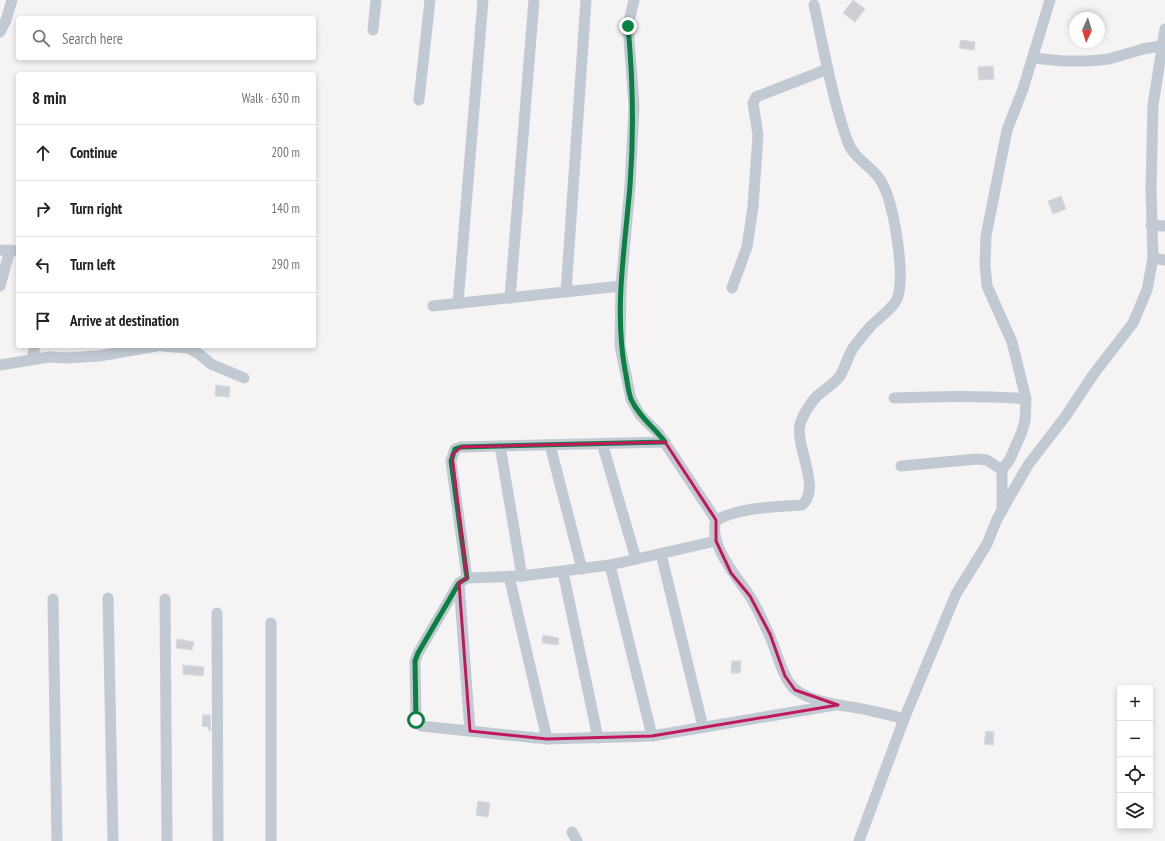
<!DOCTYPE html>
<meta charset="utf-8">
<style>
body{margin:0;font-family:"PT Sans Narrow",sans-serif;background:#f6f6f6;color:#222}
.controls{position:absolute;right:12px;bottom:12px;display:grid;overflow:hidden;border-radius:4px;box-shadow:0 2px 6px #0003}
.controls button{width:36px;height:36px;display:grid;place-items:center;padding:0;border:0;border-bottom:1px solid #e0e0e0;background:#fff;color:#222;font:20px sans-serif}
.compass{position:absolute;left:1069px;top:12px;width:36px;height:36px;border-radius:50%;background:#fff;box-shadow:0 2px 6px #0003;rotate:184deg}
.stop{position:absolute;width:12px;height:12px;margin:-9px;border:3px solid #0b8043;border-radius:50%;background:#fff}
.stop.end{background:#0b8043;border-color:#fff;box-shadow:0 1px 4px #0008}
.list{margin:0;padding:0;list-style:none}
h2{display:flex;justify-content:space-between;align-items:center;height:52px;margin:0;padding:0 16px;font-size:17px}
h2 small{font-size:13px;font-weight:400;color:#767676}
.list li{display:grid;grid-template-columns:26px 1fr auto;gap:12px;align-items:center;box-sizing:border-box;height:56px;padding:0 16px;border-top:1px solid #e0e0e0}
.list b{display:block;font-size:15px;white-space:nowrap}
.list em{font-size:13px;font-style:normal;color:#767676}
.icon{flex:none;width:22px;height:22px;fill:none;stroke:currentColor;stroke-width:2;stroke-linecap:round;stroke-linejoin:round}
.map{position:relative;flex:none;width:1165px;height:841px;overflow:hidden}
.search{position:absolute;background:#fff;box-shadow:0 2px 6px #0003;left:16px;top:16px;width:300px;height:44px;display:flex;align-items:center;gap:10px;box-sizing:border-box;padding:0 14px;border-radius:4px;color:#767676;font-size:15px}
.panel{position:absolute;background:#fff;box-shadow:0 2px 6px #0003;left:16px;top:72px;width:300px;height:276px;border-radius:4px}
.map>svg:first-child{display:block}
.building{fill:#cdcfd5;stroke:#d7d9de}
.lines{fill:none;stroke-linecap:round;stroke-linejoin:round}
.minor{stroke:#c1cad2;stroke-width:11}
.route{stroke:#0b8043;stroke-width:5}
.marked{fill:none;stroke:#c2185b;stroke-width:3;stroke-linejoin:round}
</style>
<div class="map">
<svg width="1165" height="841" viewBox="0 0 1165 841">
<rect width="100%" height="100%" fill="#f5f3f3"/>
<g class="building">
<path d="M 853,0 L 865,9 L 855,22 L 843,13 Z"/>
<path d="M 961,40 L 975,42 L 974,50 L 959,48 Z"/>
<path d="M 993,66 L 994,79 L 979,80 L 978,67 Z"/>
<path d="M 1061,196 L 1066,209 L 1053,214 L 1048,201 Z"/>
<path d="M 216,385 L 230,387 L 229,397 L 215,396 Z"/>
<path d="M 543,635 L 559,638 L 558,645 L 542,643 Z"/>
<path d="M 177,639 L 194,642 L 192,650 L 176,648 Z"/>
<path d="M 732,661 L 741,661 L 740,673 L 731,673 Z"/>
<path d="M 183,665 L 204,667 L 203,676 L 183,674 Z"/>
<path d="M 210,714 L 211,731 L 208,730 L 209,727 L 202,726 L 203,715 L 210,715 Z"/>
<path d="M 986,731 L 994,732 L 993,745 L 984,744 Z"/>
<path d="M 478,801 L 490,803 L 488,817 L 476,815 Z"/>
</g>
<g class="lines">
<g class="minor">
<path d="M 634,0 L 628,26 L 634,106 L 630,186 L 621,286 L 620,346 L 631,399 L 640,415 L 659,434 L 716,520"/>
<path d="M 814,5 C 824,50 832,97 847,140 C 853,159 871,165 881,181 C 894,203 906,276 897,299 C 892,310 878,318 870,327 C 864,334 858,341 853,348 C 848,357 845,367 840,376 C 834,384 825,389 817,396 C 811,402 805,412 801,421 C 792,442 823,488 802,505 C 774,507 742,507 716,520 C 708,544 736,576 749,595 C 756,605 761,617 766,628 C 775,643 782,681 796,690 C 817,705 848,705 872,711 C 883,713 894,716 904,719"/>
<path d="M 373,30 L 376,0"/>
<path d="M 0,32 L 6,20 L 12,0"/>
<path d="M 1033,58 L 1063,61 L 1088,61 L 1109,59 L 1143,49 L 1161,46"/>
<path d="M 419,100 L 430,0"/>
<path d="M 1151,225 L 1165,226"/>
<path d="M 0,250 L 18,251"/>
<path d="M 1153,258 L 1165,260"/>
<path d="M 0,286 L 10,250"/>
<path d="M 732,288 L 747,247 L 753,207 L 758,135 L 753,103 L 756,97 L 828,69"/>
<path d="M 566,292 L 586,0"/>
<path d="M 510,298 L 534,0"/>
<path d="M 458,303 L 483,0"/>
<path d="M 433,306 L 621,286"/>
<path d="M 162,346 L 188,348 L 199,354 L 211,364 L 244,378"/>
<path d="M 32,359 L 35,346"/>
<path d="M 0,365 L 49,357 L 66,358 L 99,356 L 157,346"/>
<path d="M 894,398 C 938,396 982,395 1026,399"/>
<path d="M 602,443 L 636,559"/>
<path d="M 550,445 L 582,569"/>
<path d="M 500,446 L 522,576"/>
<path d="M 901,466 L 977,459 L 987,460 L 1002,470"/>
<path d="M 1002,511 L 1002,470 L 1010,459 L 1021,434 L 1025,421 L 1026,399 L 1012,342 L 987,286 L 985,265 L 986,236 L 1007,130 L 1023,89 L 1050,0"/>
<path d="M 716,541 L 610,565 L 522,576 L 467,578 L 459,583 L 418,653 L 415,661 L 416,720 L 421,726 L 547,739 L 652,736 L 835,705"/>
<path d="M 661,554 L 703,727"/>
<path d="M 610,565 L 652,736"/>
<path d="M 563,572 L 598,738"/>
<path d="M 509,576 L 547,739"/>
<path d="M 467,578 L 451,461 L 455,449 L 461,447 L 665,442"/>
<path d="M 459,583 L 470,731"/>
<path d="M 108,598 L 113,841"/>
<path d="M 53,599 L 57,841"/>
<path d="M 165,599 L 167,841"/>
<path d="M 217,613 L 218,841"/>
<path d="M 572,832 L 577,841"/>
<path d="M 271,841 L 271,623"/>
<path d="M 859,841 L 904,719 L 956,594 L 987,544 L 997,519 L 1028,465 L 1065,417 L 1093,375 L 1133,323 L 1147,290 L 1153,258 L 1151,189 L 1153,105 L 1165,29"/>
</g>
</g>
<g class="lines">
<path class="route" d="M 416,720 L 415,661 L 418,653 L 459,583 L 467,578 L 451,461 L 455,449 L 461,447 L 665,442 C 654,427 639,417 631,399 C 628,391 627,379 625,370 C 614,309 625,247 630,186 C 634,133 633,80 628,26"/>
</g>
<path class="marked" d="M 665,442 L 716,520 L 716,541 L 731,573 L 750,596 L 770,634 L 785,676 L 795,690 L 838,705 L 652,736 L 547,739 L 470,731 L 459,583 L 467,578 L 452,455 L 461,447 Z"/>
</svg>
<div class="controls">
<button>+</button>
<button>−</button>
<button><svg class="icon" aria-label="locate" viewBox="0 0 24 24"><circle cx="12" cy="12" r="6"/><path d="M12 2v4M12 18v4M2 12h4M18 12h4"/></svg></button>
<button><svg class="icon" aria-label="layers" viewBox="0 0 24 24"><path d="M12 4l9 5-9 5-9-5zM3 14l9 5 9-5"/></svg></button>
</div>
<svg class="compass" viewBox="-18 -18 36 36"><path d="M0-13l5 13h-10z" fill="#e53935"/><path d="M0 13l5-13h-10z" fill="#767676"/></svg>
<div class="stop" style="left:416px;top:720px"></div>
<div class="stop end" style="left:628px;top:26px"></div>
<div class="search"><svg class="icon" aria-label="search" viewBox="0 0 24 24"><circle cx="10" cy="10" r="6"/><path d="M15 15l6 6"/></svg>Search here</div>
<section class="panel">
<h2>8 min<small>Walk · 630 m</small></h2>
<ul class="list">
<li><svg class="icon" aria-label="ahead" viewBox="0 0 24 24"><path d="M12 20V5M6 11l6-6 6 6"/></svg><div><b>Continue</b></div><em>200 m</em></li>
<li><svg class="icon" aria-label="right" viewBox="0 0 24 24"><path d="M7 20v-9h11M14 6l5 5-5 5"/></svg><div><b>Turn right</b></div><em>140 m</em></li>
<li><svg class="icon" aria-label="left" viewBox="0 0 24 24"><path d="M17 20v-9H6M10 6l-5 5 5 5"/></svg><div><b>Turn left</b></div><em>290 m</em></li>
<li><svg class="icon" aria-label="arrive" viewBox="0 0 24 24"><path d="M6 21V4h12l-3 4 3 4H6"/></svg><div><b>Arrive at destination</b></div></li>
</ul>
</section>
</div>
